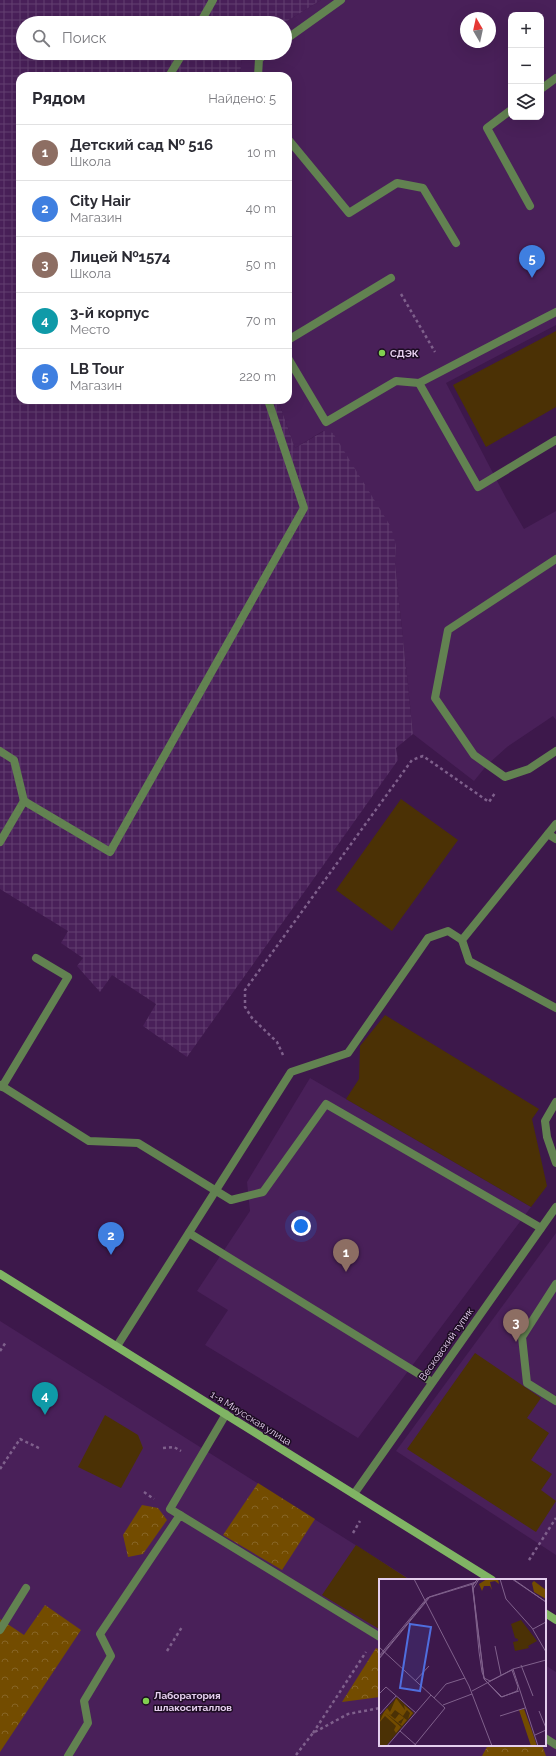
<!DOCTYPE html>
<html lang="ru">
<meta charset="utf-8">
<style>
body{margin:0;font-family:Raleway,sans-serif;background:#f7f7f7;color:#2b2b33}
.controls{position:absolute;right:12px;top:12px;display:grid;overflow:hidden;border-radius:8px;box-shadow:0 4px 16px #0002}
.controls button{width:36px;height:36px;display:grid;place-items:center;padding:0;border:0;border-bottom:1px solid #e1e1e2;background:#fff;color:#2b2b33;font:20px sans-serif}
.compass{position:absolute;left:460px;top:12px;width:36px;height:36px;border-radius:50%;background:#fff;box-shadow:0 4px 16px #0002;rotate:351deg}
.you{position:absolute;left:301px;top:1226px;width:14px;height:14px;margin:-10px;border:3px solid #fff;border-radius:50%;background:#1a73e8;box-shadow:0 0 0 6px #1a73e833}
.badge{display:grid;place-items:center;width:26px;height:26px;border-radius:50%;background:#527540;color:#fff;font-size:13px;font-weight:700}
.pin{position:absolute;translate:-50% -33px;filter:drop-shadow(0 1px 2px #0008)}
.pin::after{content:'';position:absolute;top:21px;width:14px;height:12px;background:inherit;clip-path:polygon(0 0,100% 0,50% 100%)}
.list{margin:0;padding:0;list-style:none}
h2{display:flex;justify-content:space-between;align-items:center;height:52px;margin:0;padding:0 16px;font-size:17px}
h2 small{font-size:13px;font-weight:400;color:#7c7c81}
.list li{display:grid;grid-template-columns:26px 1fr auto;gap:12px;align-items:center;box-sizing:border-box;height:56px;padding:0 16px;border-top:1px solid #e1e1e2}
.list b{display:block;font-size:15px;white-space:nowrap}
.list p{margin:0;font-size:13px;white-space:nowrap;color:#7c7c81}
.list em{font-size:13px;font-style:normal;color:#7c7c81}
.icon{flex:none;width:22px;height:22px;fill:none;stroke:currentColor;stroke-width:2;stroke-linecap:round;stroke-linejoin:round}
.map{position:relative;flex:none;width:556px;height:1756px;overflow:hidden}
.search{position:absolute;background:#fff;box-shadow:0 4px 16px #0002;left:16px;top:16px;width:276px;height:44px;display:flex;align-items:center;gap:10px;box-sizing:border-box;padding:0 14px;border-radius:22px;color:#7c7c81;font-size:15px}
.panel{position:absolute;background:#fff;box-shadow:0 4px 16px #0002;left:16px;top:72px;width:276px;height:332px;border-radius:12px}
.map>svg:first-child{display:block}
.built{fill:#492059;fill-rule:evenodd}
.industrial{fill:url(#industrial-grid)}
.green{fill:#4b3105}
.forest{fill:url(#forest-crowns)}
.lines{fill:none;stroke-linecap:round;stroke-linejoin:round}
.path{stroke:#7f608c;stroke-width:2.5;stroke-dasharray:3 3;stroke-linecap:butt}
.lane{stroke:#628251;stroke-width:8}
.street{stroke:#628251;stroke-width:8}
.secondary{stroke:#80b464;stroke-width:8}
.poi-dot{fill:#81d050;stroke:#1c0c22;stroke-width:1.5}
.labels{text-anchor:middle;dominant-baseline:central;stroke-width:3;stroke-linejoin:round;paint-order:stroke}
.poi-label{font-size:10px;font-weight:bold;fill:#e5cfee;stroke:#1c0c22;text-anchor:start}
.street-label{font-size:10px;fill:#e5cfee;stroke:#1c0c22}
.inset-road{fill:none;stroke:#80618c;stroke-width:1}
.view{fill:#4f6ede;fill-opacity:0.15;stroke:#4f6ede;stroke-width:2}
.inset-edge{fill:none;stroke:#e5cfee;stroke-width:2}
</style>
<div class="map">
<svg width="556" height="1756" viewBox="0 0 556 1756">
<defs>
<pattern id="industrial-grid" width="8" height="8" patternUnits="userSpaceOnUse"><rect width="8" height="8" fill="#492059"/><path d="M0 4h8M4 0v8" fill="none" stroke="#633f71"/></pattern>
<pattern id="forest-crowns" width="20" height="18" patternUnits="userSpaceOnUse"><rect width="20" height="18" fill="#734c00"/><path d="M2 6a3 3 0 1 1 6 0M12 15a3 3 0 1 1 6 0" fill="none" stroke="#876526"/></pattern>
</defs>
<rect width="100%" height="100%" fill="#3d184b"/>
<g class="built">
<path d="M 321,0 L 556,0 L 556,325 L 446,383 L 506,498 L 524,529 L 556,511 L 556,720 L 553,716 L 507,747 L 487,765 L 474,781 L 413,734 L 395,563 L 396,546 L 323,431 L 295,448 L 278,400 L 288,400 L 288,76 L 240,76 L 242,54 L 285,53 L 284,23 ZM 511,15 L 541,15 L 541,117 L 511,117 ZM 466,18 L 490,18 L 490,42 L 466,42 Z"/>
<path d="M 310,1078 L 531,1207 L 358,1438 L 205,1345 L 228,1310 L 197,1291 L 250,1211 L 247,1182 Z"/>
<path d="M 556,1233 L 556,1555 L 396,1451 Z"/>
<path d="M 0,1321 L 411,1580 L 380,1580 L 380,1745 L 545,1745 L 545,1665 L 556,1672 L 556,1756 L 0,1756 Z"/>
</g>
<path class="industrial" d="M 0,0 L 321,0 L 284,23 L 23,23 L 23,53 L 244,53 L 242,54 L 240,76 L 20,76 L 20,400 L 278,400 L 295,448 L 324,431 L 333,433 L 391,527 L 396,546 L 395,563 L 413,734 L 396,748 L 398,760 L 187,1057 L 143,1026 L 156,1004 L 112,975 L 100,992 L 77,966 L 83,958 L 61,943 L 68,931 L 0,889 Z"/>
<g class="green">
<path d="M 556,331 L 556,407 L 486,447 L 453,385 Z"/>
<path d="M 401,799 L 458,840 L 392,931 L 336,890 Z"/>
<path d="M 385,1015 L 539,1109 L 532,1119 L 547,1186 L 531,1207 L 346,1099 L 359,1079 L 360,1046 Z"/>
<path d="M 475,1353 L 541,1398 L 527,1418 L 549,1433 L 531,1460 L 552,1474 L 541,1490 L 556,1501 L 536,1532 L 407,1449 Z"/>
<path d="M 105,1415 L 138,1435 L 143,1448 L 121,1488 L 78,1467 Z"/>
<path d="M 356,1545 L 410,1580 L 380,1580 L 380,1627 L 379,1629 L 322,1595 Z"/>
</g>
<g class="forest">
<path d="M 258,1483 L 315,1519 L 282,1570 L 223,1535 Z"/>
<path d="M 142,1505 L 158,1508 L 167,1520 L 143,1554 L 128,1557 L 123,1535 Z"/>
<path d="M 45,1605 L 81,1630 L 0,1752 L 0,1619 L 24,1635 Z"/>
<path d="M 376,1648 L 380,1650 L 380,1697 L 342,1702 Z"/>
<path d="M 488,1745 L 542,1745 L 546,1756 L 482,1756 Z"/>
</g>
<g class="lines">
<g class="path">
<path d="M 401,294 L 435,352"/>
<path d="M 283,1055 L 277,1042 L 252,1018 L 245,1007 L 245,990 L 412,760 L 423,756 L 489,802 L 495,793"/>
<path d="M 0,1351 L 6,1342"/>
<path d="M 163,1448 L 174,1447 L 181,1451"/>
<path d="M 0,1469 L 20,1439 L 41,1449"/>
<path d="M 144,1492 L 154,1499"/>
<path d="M 353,1533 L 360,1521"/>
<path d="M 529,1560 L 556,1518"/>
<path d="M 167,1651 L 182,1627"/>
<path d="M 313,1733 L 366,1652"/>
<path d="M 296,1755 L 313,1733 L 348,1714 L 380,1708"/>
</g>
<g class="lane">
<path d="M 200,23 L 213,0"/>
<path d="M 285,40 L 341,0"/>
<path d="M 169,76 L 183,53"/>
<path d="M 258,76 L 259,59 L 267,53"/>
<path d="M 541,89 L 556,78"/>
<path d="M 511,110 L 487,128 L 530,206"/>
<path d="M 288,139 L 349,213 L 397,183 L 423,188 L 456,243"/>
<path d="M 288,340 L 391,278"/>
<path d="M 288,358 L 326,422 L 396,381 L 419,383 L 556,312"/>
<path d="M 419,383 L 478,487 L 556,440"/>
<path d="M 556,559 L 448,630 L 435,698 L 474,755 L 505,777 L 529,769 L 556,751"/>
<path d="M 0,751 L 14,760 L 24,801 L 0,842"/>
<path d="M 24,801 L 110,852 L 304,508 L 268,400"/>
<path d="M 556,824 L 462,940 L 469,961 L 556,1008"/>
<path d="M 548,834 L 556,839"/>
<path d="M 0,1085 L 89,1141 L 138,1143 L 231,1200 L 263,1192 L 326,1104 L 541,1228"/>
<path d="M 2,1087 L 68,977 L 36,958"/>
<path d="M 556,1102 L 545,1121 L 547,1137 L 556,1163"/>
<path d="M 189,1233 L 432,1382"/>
<path d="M 556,1284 L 522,1337 L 527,1383 L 556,1401"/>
<path d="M 117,1346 L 291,1072 L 348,1053 L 428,938 L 448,931 L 462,940"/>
<path d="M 180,1515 L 170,1509 L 226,1414"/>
<path d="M 0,1630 L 26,1588"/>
<path d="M 545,1738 L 556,1745"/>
<path d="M 68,1756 L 88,1723 L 84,1701 L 111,1656 L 100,1634 L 180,1515 L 380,1637"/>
</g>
<path class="street" d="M 354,1494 L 556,1207"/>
<g class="secondary">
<path d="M 0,1274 L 492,1580"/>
<path d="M 545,1613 L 556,1620"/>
</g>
</g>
<g class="poi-dot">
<circle cx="382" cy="353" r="4"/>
<circle cx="146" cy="1701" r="4"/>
</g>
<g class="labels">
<g class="poi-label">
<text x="390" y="353">СДЭК</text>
<text x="154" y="1695">Лаборатория<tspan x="154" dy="12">шлакоситаллов</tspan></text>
</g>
<g class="street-label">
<text transform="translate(446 1344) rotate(-55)">Весковский тупик</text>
<text transform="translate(251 1418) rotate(32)">1-я Миусская улица</text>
</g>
</g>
<g transform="translate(379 1579)">
<rect width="167" height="167" fill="#3d184b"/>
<path d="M 142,41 L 158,62 L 149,67 L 150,69 L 136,72 L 134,63 L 139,62 L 139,60 L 136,59 L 132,45 ZM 18,118 L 35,134 L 7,167 L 0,167 L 0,138 Z" fill="#4b3105"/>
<path d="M 108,0 L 119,0 L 120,5 L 116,2 L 111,3 L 113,11 L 111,7 L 105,7 L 103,12 L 100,5 ZM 155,2 L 167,11 L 167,20 L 155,13 L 153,4 ZM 17,119 L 26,131 L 25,126 L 34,134 L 29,140 L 31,134 L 28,131 L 24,137 L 16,131 L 12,136 L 10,135 L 16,140 L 20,135 L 23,137 L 25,139 L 19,143 L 22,145 L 25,139 L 28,141 L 23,147 L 5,133 L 8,129 L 11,133 ZM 145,130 L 153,152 L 158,167 L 152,167 L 140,131 ZM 5,133 L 22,148 L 17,154 L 15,151 L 17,147 L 6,137 L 0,144 Z" fill="#734c00"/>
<path class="inset-road" d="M 35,0 L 90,107 L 113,167M 99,0 L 94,6 L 94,9 L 100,73 L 103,93 L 106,101 L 123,118 L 138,112 L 139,108 L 133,91 L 111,102 L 105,99 L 94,10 L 100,0M 121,0 L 127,20 L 153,49 L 167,73M 133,0 L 167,23M 134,0 L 167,23M 93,5 L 105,100 L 122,118 L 140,112M 154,50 L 167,43M 116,67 L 122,96M 0,68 L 66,129 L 35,167M 0,77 L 48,19 L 94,5 L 99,0M 0,79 L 50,18 L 97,3M 0,80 L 50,19M 142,86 L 154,117M 36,102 L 50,87M 93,112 L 134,90M 0,115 L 7,108 L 37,134M 55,119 L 67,105 L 86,99M 64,126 L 93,115M 160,132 L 167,149M 0,136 L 17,117M 121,137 L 146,129M 21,152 L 38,167M 156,156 L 167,151M 8,167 L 52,116M 159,167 L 134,90 L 167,81"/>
<path class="view" d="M 31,45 L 52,48 L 41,112 L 21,109 Z"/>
<rect width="167" height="167" class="inset-edge"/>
</g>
</svg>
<div class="controls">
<button>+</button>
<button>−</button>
<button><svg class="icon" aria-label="layers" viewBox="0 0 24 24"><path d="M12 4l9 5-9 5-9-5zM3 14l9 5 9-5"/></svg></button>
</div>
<svg class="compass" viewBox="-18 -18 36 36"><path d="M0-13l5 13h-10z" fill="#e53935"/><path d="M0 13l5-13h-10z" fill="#7c7c81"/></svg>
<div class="you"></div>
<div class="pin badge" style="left:346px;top:1272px;background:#8d6e63">1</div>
<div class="pin badge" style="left:111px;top:1255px;background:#3f7fe0">2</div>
<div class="pin badge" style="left:516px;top:1342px;background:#8d6e63">3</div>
<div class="pin badge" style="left:45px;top:1415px;background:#0f9aa8">4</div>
<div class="pin badge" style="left:532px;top:278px;background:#3f7fe0">5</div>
<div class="search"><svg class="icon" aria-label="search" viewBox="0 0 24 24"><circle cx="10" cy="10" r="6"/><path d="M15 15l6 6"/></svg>Поиск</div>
<section class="panel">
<h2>Рядом<small>Найдено: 5</small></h2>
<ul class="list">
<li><span class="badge" style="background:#8d6e63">1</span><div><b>Детский сад № 516</b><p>Школа</p></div><em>10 m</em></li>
<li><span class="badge" style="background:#3f7fe0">2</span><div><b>City Hair</b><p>Магазин</p></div><em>40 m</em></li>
<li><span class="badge" style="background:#8d6e63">3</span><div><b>Лицей №1574</b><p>Школа</p></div><em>50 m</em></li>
<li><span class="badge" style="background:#0f9aa8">4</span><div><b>3-й корпус</b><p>Место</p></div><em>70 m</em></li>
<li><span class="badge" style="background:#3f7fe0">5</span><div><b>LB Tour</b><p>Магазин</p></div><em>220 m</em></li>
</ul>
</section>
</div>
